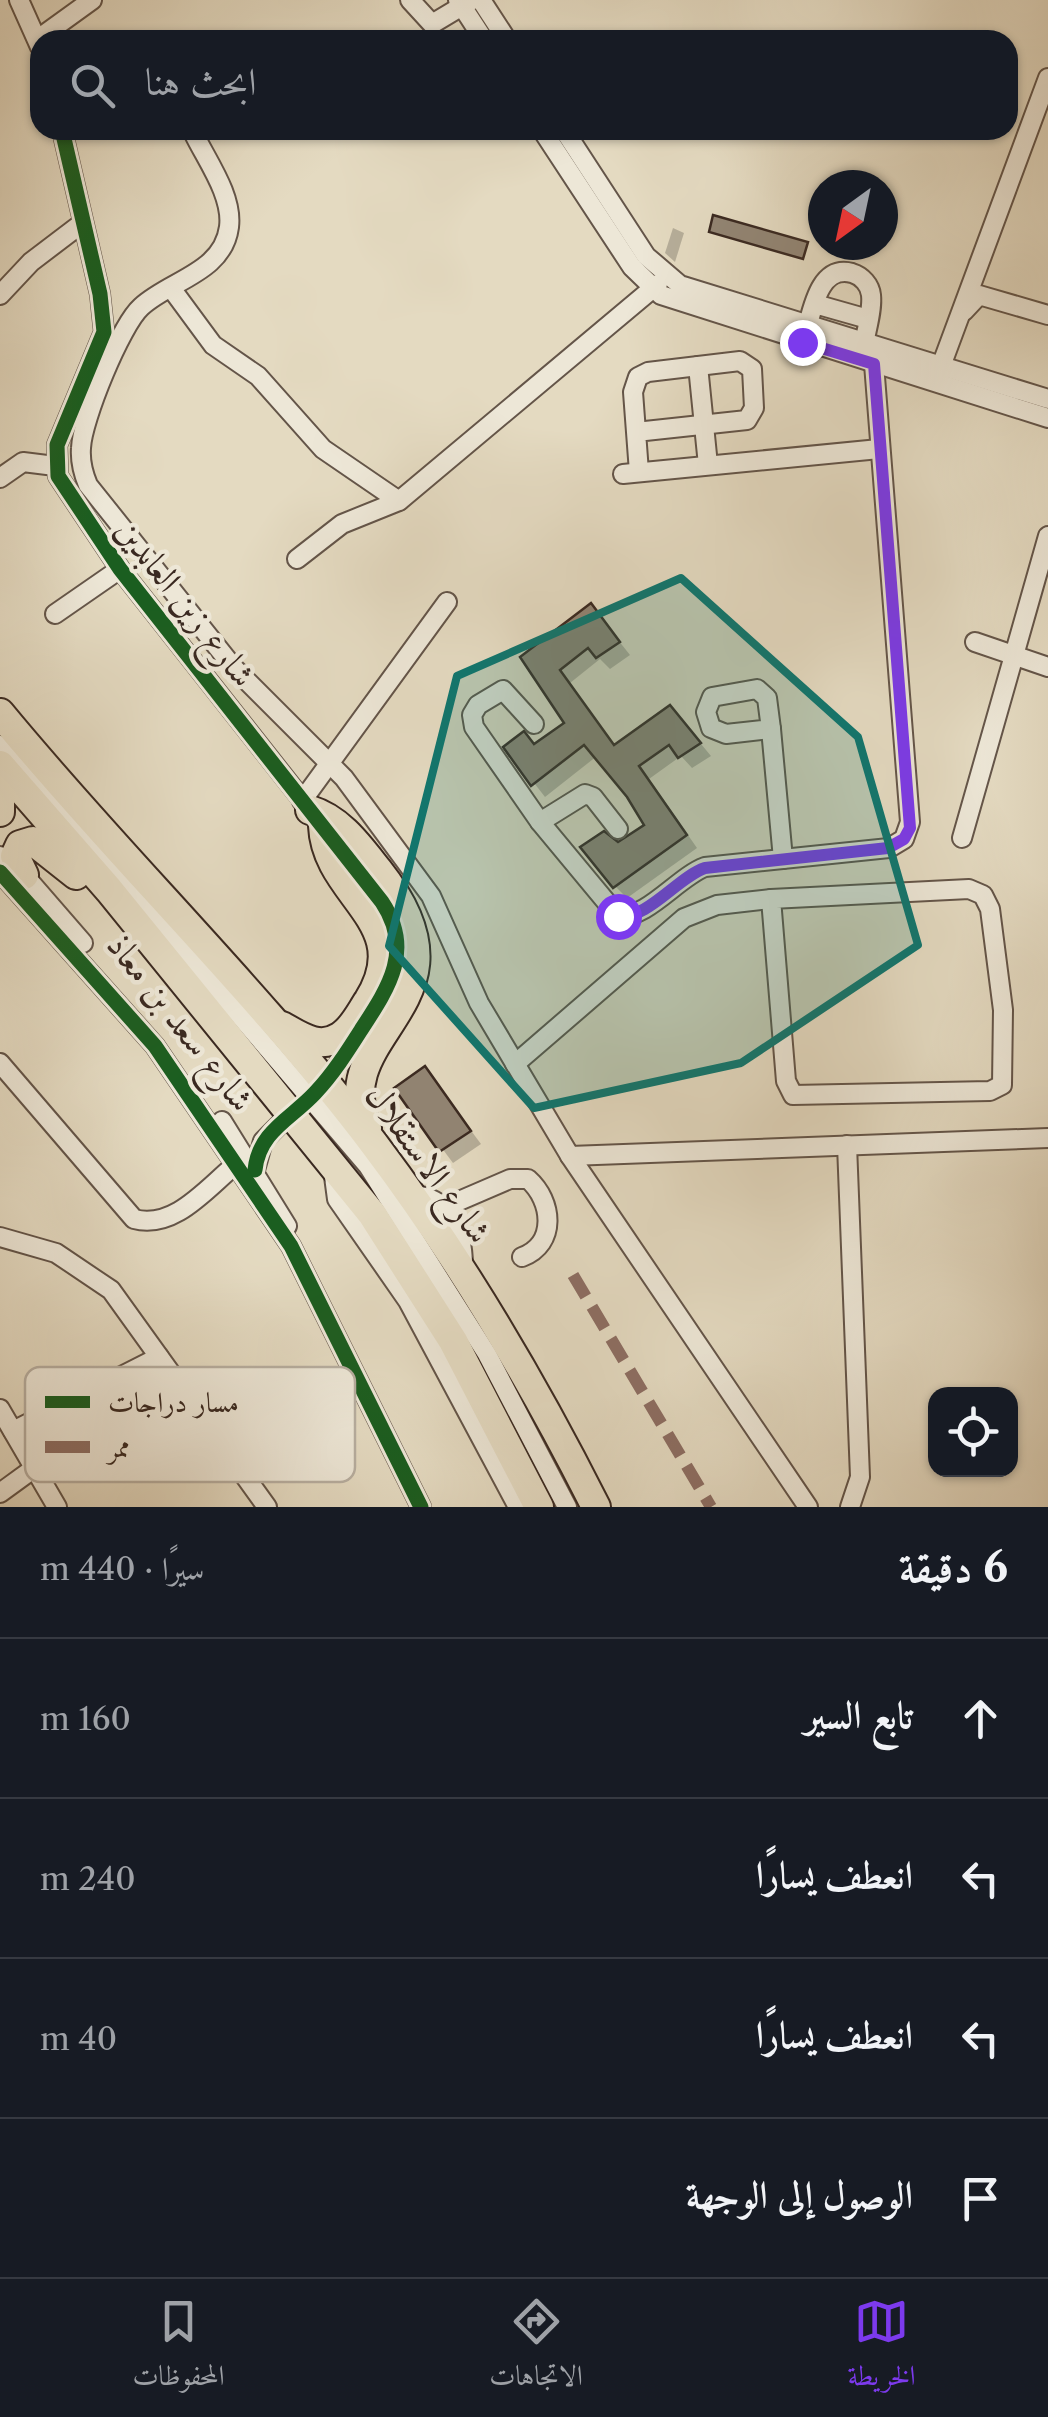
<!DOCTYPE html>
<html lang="ar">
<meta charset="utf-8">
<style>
body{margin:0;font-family:"Libre Caslon Text",Amiri,serif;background:#20242c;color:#f1f3f6;direction:rtl}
.controls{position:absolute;right:30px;bottom:30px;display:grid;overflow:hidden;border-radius:20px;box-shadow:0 2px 8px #0004}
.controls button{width:90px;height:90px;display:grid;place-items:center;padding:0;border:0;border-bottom:2px solid #363941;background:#171b24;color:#f1f3f6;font:50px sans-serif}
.compass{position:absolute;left:808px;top:170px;width:90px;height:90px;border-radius:50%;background:#171b24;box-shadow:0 2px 8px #0004;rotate:213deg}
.stop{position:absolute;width:30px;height:30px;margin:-22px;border:8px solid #7c3aed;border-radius:50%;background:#fff}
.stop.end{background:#7c3aed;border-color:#fff;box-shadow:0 2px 10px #0008}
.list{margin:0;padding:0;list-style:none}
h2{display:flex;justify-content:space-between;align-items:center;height:130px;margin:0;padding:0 40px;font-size:42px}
h2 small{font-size:32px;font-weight:400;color:#9ea1a6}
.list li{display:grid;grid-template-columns:65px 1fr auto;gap:30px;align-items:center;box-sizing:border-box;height:160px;padding:0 40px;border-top:2px solid #363941}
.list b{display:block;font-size:38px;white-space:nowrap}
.list em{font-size:32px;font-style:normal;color:#9ea1a6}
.icon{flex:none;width:55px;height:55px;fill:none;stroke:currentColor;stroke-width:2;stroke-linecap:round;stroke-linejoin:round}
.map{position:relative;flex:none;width:1048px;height:1507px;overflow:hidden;direction:ltr}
.search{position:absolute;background:#171b24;box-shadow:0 2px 8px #0004;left:30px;right:30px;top:30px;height:110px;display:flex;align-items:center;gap:25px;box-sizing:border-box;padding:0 35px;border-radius:30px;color:#9ea1a6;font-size:38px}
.sheet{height:770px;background:#171b24}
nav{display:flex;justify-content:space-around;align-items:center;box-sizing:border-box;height:140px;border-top:2px solid #363941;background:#171b24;font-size:28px;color:#9ea1a6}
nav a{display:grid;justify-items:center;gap:5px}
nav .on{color:#7c3aed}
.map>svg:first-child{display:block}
.shadow{fill:#0003}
.building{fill:#928574;stroke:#3a2921;stroke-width:2.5}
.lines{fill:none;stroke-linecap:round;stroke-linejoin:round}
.minor-casing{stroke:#645549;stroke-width:22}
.highway-casing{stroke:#3a2921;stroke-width:32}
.minor{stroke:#ede7d7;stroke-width:18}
.highway{stroke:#e4dac1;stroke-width:28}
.quiet{stroke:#8d6e63;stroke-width:12;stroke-dasharray:25 12;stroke-linecap:butt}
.cycleway-casing{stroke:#ede7d7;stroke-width:21}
.cycleway{stroke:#1b5e20;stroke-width:15}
.route{stroke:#7c3aed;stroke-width:12}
.marked{fill:#0f766e;fill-opacity:0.2;stroke:#0f766e;stroke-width:8;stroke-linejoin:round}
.labels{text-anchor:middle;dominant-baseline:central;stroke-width:9;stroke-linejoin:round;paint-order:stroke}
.street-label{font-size:35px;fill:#3a2921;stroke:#ede7d7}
.key{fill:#ede7d7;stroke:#b7aea0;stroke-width:2.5}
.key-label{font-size:28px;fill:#3a2921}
</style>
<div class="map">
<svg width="1048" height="1507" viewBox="0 0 1048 1507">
<rect width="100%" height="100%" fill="#e4dac1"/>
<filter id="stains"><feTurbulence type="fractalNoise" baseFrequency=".002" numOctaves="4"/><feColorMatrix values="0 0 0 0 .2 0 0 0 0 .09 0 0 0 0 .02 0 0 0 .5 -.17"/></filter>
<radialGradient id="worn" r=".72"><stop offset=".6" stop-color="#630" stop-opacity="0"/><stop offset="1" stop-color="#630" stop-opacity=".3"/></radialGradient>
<g class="shadow">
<path d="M 673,228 L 684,233 L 675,262 L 665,253 Z"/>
<path d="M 591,606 L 630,655 L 610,669 L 600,659 L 570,683 L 616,747 L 682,721 L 711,756 L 692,768 L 681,756 L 649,779 L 697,848 L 627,898 L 615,886 L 618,845 L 648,826 L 629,796 L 597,756 L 545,797 L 507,748 L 535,746 L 567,724 L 523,657 Z"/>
<path d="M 425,1069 L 481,1144 L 453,1163 L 397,1088 Z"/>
</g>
<g class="building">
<path d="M 713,215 L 808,242 L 803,259 L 709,232 Z"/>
<path d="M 591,603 L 620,642 L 596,658 L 588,648 L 560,670 L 614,745 L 670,705 L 701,743 L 678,758 L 669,745 L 639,766 L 687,835 L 613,888 L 580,847 L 604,831 L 618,842 L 644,825 L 627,797 L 584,745 L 531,786 L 503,747 L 524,731 L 534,744 L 564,723 L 520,657 Z"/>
<path d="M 425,1066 L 471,1131 L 439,1152 L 394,1088 Z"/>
</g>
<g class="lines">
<defs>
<g id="minor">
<path d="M 19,0 L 40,47"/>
<path d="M 410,0 L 432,24 L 472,0"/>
<path d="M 458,0 L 484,40"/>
<path d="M 481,0 L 507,40"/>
<path d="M 38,39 L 92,0"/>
<path d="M 62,130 L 100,294 L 104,332 L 57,445 L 58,476 L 120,569 L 315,816"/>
<path d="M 542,130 L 632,267 L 661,295 L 1048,418"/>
<path d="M 564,130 L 646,256 L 680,285 L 1048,399"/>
<path d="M 194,134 C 207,161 233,196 229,227 C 223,273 170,280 141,307 C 121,325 82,420 81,448 C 80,461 83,473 88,485 L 234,668 L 344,778 L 431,896 L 479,1003 L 570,1156 L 808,1507"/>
<path d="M 171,288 L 213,345 L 258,376 L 323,449 L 399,501"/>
<path d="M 0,295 L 31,262 L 81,224"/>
<path d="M 815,304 L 868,319"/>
<path d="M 964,311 L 979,295 L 1048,315"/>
<path d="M 805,335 C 812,313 818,264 852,273 C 862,276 870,285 871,295 C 873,312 865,333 863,350"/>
<path d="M 698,366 L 708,465"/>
<path d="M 937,377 L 1048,78"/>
<path d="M 636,432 L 747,420 L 754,408 L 752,369 L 740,361 L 648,372 L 638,377 L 633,392 L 639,472"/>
<path d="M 623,474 L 879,449"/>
<path d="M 0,478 L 23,462 L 55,466"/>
<path d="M 297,559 L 342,524 L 399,501 L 658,284"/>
<path d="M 55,614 L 120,569"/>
<path d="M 975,642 L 1048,667"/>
<path d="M 757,689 L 767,698 L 771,729 L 726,734 L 711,728 L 706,712 L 712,697 Z"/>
<path d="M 534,724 L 503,690 L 478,705 L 472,715 L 474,727 L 540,822 L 618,916 C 647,919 678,877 705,867 L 889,848 L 904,839 L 910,822 L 874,364"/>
<path d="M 771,729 L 783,859"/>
<path d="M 0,745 L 22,771"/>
<path d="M 31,771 L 368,1166 L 487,1354 L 567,1507"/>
<path d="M 302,801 L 447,602"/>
<path d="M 540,822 L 585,794 L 593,797 L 618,829"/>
<path d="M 331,837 C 367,883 420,930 386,992"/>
<path d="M 962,838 L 1048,536"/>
<path d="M 0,856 L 24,875 L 83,943"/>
<path d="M 0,872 L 155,1046 L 291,1246 L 421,1507"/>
<path d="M 969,889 L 983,895 L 990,909 L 1003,1010 L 1002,1085 L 990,1091 L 793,1095 L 786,1081 L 771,899 Z"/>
<path d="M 0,1063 L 134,1219 C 174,1230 207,1188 235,1165"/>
<path d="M 339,1063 L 363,1026"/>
<path d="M 515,1064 L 684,918 L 717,905 L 771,899"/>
<path d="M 222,1121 L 287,1226"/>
<path d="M 847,1145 L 860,1477 L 850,1507"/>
<path d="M 570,1156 L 1048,1138"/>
<path d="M 333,1169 L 337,1199 L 408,1301 L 518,1507"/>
<path d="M 255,1170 L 263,1141 L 282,1122"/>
<path d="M 410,1195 C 449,1195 463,1231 463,1266"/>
<path d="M 445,1207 L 510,1179 L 528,1179 C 553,1201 557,1244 522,1257"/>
<path d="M 0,1237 L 56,1253 L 111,1290 L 267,1507"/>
<path d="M 0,1409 L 57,1507"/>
<path d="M 13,1431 L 159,1357"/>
<path d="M 0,1493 L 33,1469"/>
</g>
<g id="highway">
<path d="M 0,713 C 121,860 259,992 374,1144 C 460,1258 532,1380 596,1507"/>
<path d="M 0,765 L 109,890 L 372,1214 L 453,1341 L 539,1507"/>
<path d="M 0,784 L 0,812"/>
<path d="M 310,810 C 340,819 359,846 378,870 C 485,1005 325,1029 367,1128"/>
<path d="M 24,875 L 15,856 L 20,845 L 33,841 L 76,875"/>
<path d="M 282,1026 C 300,1036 319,1050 339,1037 C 352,1030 360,1013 368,1001 C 418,922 326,897 323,826"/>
</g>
</defs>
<use href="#minor" class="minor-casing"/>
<use href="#highway" class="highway-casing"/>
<use href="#minor" class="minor"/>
<use href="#highway" class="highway"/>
<path class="quiet" d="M 573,1275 L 711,1507"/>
<defs>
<g id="cycleway">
<path d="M 62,130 L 100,294 L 104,332 L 57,445 L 58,476 L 120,569 L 382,902 C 414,950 389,987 361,1030 C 347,1052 333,1074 315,1093 C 291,1119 259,1131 255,1170"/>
<path d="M 0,872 L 155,1046 L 291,1246 L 421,1507"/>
</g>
</defs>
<use href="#cycleway" class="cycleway-casing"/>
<use href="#cycleway" class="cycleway"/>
</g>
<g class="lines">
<path class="route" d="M 618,916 C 647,920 678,877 705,868 L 888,848 L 904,839 L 910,828 L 874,364 L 802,342"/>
</g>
<path class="marked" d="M 681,578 L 858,737 L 918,945 L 741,1063 L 534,1108 L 389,946 L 457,676 Z"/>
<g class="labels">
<g class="street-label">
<text transform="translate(186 602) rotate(52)">شارع زين العابدين</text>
<text transform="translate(181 1022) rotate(52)">شارع سعد بن معاذ</text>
<text transform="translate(429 1163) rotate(54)">شارع الاستقلال</text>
</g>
</g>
<rect x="25" y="1367" width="330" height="115" rx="15" class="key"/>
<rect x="45" y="1396" width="45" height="12" fill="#1b5e20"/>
<rect x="45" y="1441" width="45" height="12" fill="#8d6e63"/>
<g class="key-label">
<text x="108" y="1412">مسار دراجات</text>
<text x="108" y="1457">ممر</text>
</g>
<rect width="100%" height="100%" filter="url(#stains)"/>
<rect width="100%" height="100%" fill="url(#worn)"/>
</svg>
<div class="controls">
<button><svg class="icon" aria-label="locate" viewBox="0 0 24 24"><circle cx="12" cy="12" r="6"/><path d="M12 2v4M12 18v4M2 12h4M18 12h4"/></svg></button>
</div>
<svg class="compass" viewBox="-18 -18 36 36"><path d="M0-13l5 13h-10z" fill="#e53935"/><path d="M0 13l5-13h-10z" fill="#9ea1a6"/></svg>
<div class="stop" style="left:618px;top:916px"></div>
<div class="stop end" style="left:802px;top:342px"></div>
<div class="search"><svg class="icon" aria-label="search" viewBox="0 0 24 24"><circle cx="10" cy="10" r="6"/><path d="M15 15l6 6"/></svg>ابحث هنا</div>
</div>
<section class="sheet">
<h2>6 دقيقة<small>سيرًا · 440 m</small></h2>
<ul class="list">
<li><svg class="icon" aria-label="ahead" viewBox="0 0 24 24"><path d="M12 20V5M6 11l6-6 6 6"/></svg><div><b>تابع السير</b></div><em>160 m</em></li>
<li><svg class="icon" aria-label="left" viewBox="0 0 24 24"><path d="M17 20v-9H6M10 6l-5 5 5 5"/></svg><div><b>انعطف يسارًا</b></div><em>240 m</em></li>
<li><svg class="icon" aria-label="left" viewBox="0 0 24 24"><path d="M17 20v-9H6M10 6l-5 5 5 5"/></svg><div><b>انعطف يسارًا</b></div><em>40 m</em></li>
<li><svg class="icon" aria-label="arrive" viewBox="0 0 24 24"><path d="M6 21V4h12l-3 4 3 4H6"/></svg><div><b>الوصول إلى الوجهة</b></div></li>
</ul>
</section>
<nav>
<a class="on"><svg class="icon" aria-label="map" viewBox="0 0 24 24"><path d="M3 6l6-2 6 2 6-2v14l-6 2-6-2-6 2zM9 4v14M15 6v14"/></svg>الخريطة</a>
<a><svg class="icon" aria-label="directions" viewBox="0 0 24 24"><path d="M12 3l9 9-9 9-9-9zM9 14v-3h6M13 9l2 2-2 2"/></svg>الاتجاهات</a>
<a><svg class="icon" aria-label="saved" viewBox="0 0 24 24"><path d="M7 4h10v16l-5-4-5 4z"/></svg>المحفوظات</a>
</nav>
